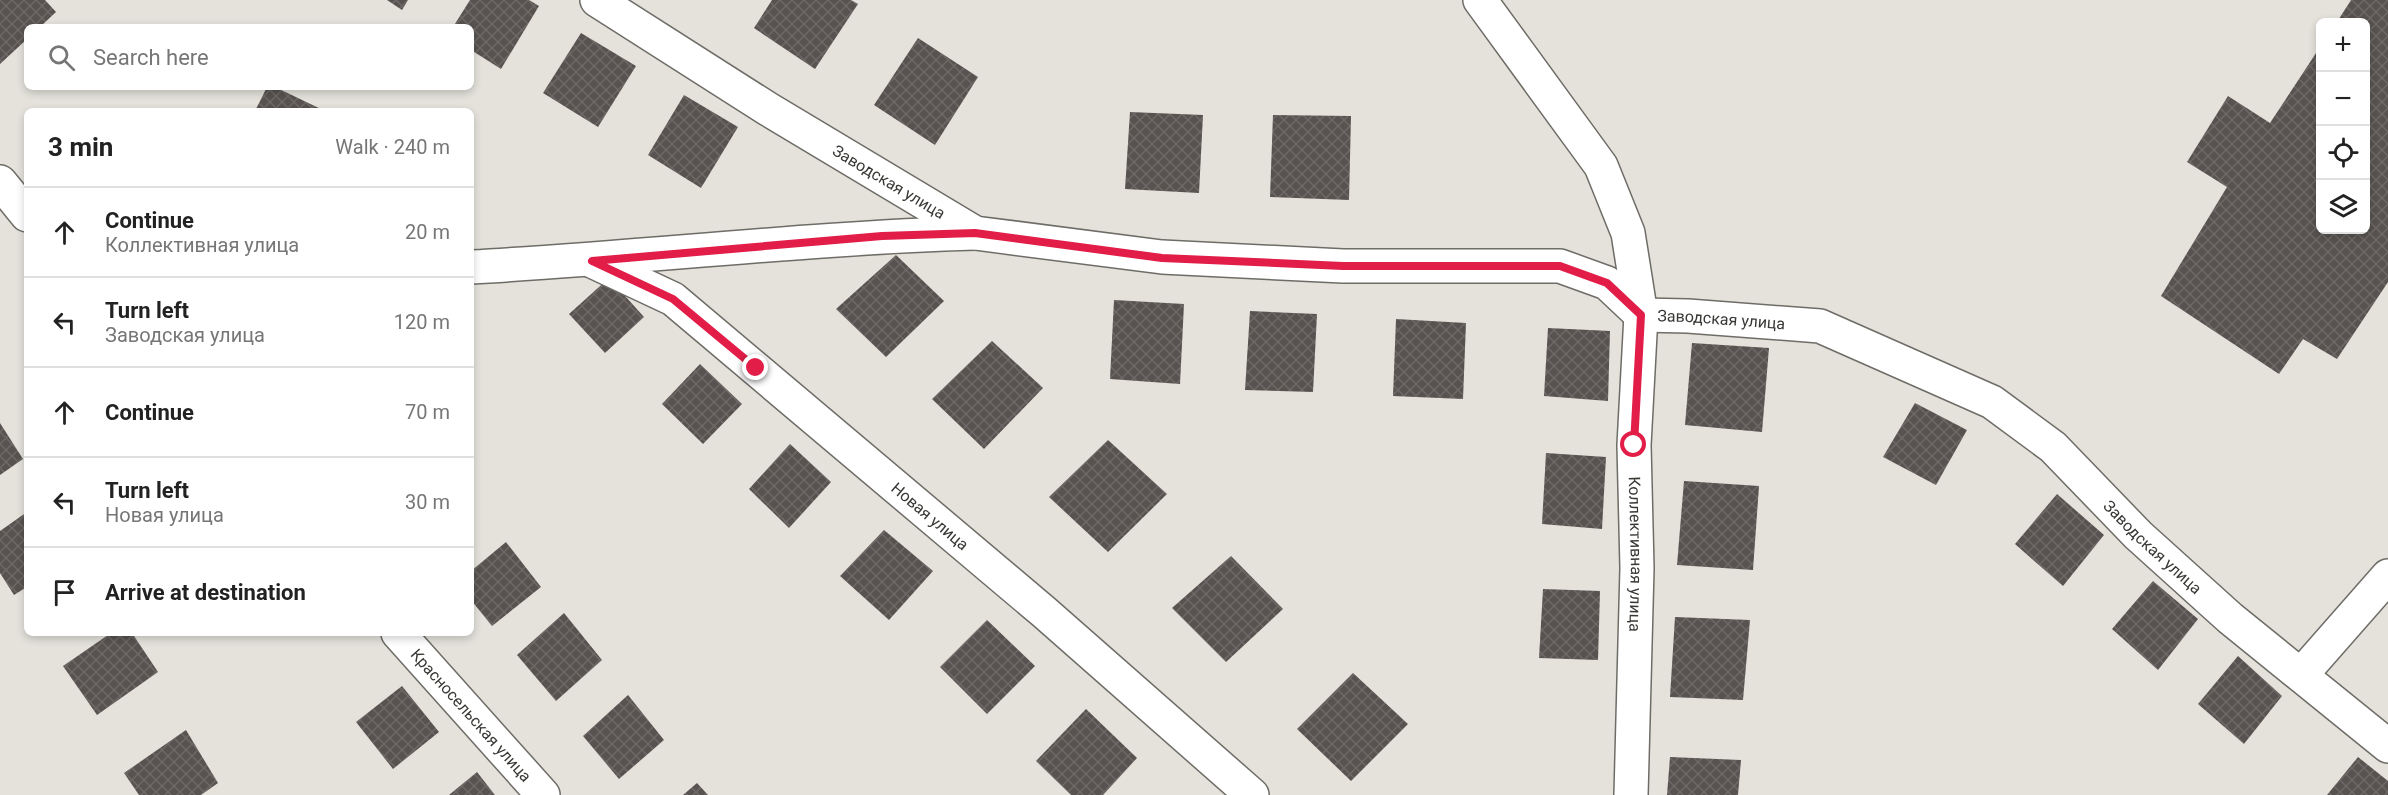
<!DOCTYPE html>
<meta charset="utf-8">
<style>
body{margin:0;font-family:Roboto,sans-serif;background:#f2f2f2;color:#222}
.controls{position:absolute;right:18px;top:18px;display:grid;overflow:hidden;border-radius:9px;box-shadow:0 3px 9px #0003}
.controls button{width:54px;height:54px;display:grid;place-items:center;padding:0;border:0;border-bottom:2px solid #e0e0e0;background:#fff;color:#222;font:30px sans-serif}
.stop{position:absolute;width:18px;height:18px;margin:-14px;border:4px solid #e11d48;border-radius:50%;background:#fff}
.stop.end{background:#e11d48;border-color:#fff;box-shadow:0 2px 6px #0008}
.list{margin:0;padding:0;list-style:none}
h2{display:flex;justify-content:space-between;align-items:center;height:78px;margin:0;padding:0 24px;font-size:26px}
h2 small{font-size:20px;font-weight:400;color:#767676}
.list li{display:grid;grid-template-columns:39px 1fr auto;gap:18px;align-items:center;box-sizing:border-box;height:90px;padding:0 24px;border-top:2px solid #e0e0e0}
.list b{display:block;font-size:22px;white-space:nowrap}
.list p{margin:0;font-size:20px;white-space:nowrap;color:#767676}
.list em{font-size:20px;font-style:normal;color:#767676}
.icon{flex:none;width:33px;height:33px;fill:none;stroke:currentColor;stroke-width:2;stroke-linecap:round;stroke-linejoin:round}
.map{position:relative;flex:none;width:2388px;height:795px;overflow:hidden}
.search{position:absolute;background:#fff;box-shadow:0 3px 9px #0003;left:24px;top:24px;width:450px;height:66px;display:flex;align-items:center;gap:15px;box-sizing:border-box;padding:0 21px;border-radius:9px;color:#767676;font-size:22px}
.panel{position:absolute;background:#fff;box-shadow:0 3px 9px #0003;left:24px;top:108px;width:450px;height:528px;border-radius:9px}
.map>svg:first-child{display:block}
.building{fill:url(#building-cross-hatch)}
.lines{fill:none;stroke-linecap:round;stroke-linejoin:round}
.minor-casing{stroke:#6e6c66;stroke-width:36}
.minor{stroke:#fff;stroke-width:33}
.route{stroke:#e11d48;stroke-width:8}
.labels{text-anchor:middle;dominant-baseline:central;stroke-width:6;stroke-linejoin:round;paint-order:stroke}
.street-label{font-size:16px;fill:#393835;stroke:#e4e2db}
</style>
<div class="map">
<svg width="2388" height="795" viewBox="0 0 2388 795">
<defs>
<pattern id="building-cross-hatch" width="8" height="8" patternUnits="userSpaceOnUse" patternTransform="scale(1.5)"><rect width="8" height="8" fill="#585350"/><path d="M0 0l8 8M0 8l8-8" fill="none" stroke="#6e6967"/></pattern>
</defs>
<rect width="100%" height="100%" fill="#e4e2db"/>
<g class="building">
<path d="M 0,0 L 45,0 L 56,12 L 40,27 L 27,27 L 27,39 L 0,64 Z"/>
<path d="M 387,0 L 408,0 L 402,10 Z"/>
<path d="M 470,0 L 529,0 L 539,6 L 501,69 L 471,50 L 471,27 L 453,27 Z"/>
<path d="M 772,0 L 851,0 L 858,4 L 815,69 L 754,28 Z"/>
<path d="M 2351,0 L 2388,0 L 2388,282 L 2337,359 L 2303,339 L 2279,374 L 2161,296 L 2227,187 L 2187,162 L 2228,96 L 2270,123 L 2320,47 L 2320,230 L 2366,230 L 2366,22 L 2337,22 Z"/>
<path d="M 581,33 L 636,66 L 598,127 L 543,93 Z"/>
<path d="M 918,38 L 978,77 L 935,145 L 874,105 Z"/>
<path d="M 267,87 L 275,87 L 325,111 L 255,111 Z"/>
<path d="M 684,95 L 738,127 L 701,188 L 648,155 Z"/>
<path d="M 1130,112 L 1203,115 L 1199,193 L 1125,189 Z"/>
<path d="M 1273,115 L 1351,116 L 1349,200 L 1270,197 Z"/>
<path d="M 896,255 L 944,301 L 886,357 L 836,309 Z"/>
<path d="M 609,278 L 644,317 L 605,353 L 569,314 Z"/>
<path d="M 1114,300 L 1184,304 L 1180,384 L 1110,379 Z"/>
<path d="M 1250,311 L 1317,314 L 1313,392 L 1245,390 Z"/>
<path d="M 1396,319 L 1466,323 L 1463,399 L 1393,396 Z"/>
<path d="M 1548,328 L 1610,331 L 1608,401 L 1544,396 Z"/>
<path d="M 992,341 L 1043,388 L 984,449 L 932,399 Z"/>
<path d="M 1692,343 L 1769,348 L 1762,432 L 1685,425 Z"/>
<path d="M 700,364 L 742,404 L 703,444 L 662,404 Z"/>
<path d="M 1915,403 L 1967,430 L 1936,485 L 1883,457 Z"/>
<path d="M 0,423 L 23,459 L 0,475 Z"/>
<path d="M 1108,440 L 1167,494 L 1108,552 L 1049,497 Z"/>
<path d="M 790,444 L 831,482 L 789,528 L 749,489 Z"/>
<path d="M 1546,453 L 1606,457 L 1602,529 L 1542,524 Z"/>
<path d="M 1684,481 L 1759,486 L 1753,570 L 1677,565 Z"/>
<path d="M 2057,494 L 2104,535 L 2063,586 L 2015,544 Z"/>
<path d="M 27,512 L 27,587 L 14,595 L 0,573 L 0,531 Z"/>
<path d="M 884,530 L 933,571 L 889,620 L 840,576 Z"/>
<path d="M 506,542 L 541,587 L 492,626 L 471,600 L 471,571 Z"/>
<path d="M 1231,556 L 1283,609 L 1226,662 L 1172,608 Z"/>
<path d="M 2153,581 L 2198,619 L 2158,670 L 2112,629 Z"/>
<path d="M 1543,589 L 1600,591 L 1598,660 L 1539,658 Z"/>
<path d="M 564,613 L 602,660 L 556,701 L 517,655 Z"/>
<path d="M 1675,617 L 1750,620 L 1743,700 L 1670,697 Z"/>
<path d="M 987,620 L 1035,666 L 987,714 L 940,667 Z"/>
<path d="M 111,633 L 132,633 L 158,672 L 97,715 L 63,666 Z"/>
<path d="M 2238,656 L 2282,696 L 2244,744 L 2198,704 Z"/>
<path d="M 1353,673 L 1408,724 L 1351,781 L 1297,729 Z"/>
<path d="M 402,686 L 439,732 L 393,769 L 356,722 Z"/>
<path d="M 628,695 L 664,740 L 619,779 L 583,736 Z"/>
<path d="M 1086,709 L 1137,758 L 1103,795 L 1071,795 L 1036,761 Z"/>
<path d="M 186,730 L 218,783 L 201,795 L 139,795 L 124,773 Z"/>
<path d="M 1670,757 L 1741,760 L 1738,795 L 1667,795 Z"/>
<path d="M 2358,757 L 2388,781 L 2388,795 L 2327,795 Z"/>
<path d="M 477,772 L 495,795 L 449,795 Z"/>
<path d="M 697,783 L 708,795 L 683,795 Z"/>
</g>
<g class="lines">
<defs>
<g id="minor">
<path id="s1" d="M 597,0 L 768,109 L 975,233 L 1162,257 L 1343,266 L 1560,266 L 1607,283 L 1641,315 L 1688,316 L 1820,326 L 1992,402 L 2053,447 L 2138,535 L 2230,618 L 2388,746"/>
<path id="s2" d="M 1480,0 L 1601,166 L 1628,233 L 1641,315 L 1634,445 L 1637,568 L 1631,795"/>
<path d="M 0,182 L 27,215"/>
<path id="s3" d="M 592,261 L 673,299 L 1044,612 L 1252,795"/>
<path d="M 471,267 C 639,258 807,238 975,233"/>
<path id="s4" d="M 398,633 L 543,795"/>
<path d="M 2301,675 L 2388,576"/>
</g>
</defs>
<use href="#minor" class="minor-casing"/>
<use href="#minor" class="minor"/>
</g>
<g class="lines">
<path class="route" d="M 756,368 L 673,299 L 592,261 L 882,236 L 975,233 L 1162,258 L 1343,266 L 1560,266 L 1607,283 L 1641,315 L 1634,445"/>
</g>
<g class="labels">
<g class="street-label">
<text stroke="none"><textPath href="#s1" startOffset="344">Заводская улица</textPath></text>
<text stroke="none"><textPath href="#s1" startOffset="1208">Заводская улица</textPath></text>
<text stroke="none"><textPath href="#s3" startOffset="426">Новая улица</textPath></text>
<text stroke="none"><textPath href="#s1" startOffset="1712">Заводская улица</textPath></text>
<text stroke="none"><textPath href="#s2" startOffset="600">Коллективная улица</textPath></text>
<text stroke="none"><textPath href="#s4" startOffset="110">Красносельская улица</textPath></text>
</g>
</g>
</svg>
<div class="controls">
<button>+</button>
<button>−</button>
<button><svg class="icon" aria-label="locate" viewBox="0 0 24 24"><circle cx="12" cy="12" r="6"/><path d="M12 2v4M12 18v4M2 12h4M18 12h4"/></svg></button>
<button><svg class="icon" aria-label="layers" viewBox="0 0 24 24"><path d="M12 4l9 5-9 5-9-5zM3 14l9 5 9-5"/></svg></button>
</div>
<div class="stop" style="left:1634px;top:445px"></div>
<div class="stop end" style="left:756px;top:368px"></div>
<div class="search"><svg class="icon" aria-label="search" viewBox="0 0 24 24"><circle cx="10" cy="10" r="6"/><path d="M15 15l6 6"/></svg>Search here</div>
<section class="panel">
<h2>3 min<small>Walk · 240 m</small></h2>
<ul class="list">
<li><svg class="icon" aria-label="ahead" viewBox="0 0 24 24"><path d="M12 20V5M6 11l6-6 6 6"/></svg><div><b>Continue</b><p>Коллективная улица</p></div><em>20 m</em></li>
<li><svg class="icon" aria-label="left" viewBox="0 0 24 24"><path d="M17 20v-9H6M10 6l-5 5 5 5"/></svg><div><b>Turn left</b><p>Заводская улица</p></div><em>120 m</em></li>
<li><svg class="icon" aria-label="ahead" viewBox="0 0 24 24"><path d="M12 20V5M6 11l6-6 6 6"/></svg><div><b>Continue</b></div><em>70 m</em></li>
<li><svg class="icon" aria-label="left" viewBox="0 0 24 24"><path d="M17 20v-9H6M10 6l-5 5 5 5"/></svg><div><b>Turn left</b><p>Новая улица</p></div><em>30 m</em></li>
<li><svg class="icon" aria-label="arrive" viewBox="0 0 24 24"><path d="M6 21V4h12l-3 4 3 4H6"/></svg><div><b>Arrive at destination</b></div></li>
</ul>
</section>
</div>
